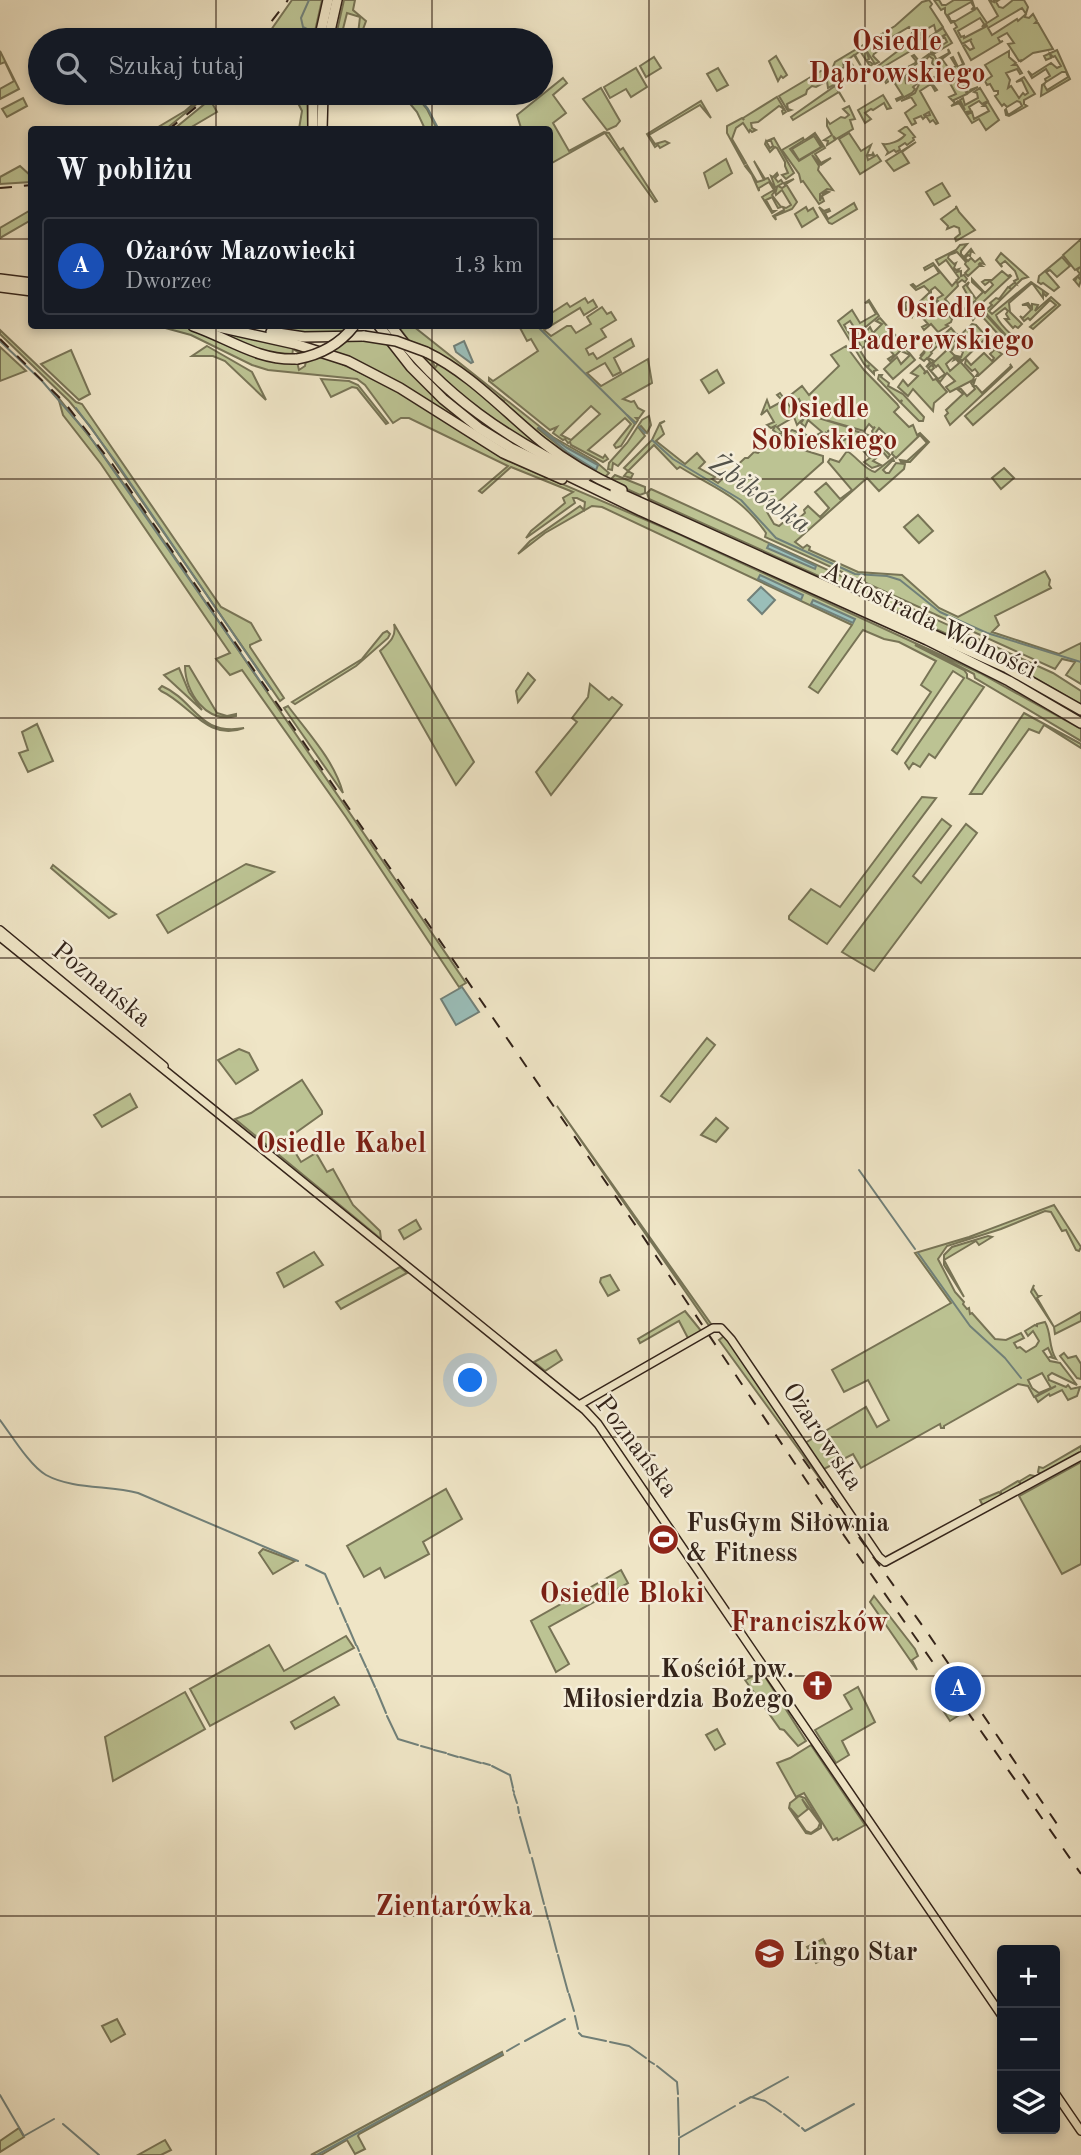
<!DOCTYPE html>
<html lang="pl">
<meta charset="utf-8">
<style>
body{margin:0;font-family:"Old Standard TT",serif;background:#242831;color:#f1f3f6}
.controls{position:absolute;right:21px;bottom:21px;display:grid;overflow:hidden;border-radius:7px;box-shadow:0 4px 10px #0003}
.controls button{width:63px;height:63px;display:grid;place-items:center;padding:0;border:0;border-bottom:2px solid #363941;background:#171b24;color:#f1f3f6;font:35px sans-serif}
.you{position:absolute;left:471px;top:1381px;width:24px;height:24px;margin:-18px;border:5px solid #fff;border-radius:50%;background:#1a73e8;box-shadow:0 0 0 10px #1a73e833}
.badge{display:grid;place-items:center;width:46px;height:46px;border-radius:50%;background:#db2777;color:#fff;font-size:23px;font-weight:700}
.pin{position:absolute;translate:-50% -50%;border:4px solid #fff;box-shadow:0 2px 7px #0006}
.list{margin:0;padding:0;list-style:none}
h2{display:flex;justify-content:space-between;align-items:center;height:91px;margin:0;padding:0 28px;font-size:30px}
h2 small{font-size:23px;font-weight:400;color:#9ea1a6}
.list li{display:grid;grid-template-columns:46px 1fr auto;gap:21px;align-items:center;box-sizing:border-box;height:98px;margin:0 14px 14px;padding:0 14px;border:2px solid #363941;border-radius:7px}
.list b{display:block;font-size:26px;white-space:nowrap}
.list p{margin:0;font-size:23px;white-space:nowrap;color:#9ea1a6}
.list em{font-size:23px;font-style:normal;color:#9ea1a6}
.icon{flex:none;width:38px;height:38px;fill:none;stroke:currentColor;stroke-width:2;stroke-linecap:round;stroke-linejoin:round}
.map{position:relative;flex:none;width:1081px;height:2155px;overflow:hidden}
.search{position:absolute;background:#171b24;box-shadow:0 4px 10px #0003;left:28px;top:28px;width:525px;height:77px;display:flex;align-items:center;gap:18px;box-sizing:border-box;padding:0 24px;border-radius:38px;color:#9ea1a6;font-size:26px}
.panel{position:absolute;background:#171b24;box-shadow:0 4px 10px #0003;left:28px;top:126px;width:525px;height:203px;border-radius:7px}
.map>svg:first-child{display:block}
.green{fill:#bcc393;stroke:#787456;stroke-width:2;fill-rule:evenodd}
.water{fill:#9abeb9;stroke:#718079;stroke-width:2}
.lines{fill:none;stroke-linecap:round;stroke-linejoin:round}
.stream{stroke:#718079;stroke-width:2}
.major-casing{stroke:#34241a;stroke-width:10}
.highway-casing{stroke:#34241a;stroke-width:12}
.major{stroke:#efe5c6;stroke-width:7}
.highway{stroke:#efe5c6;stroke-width:9}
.rail{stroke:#34241a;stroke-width:2;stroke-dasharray:12 12;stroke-linecap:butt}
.highway-bridge-casing{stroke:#34241a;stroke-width:12;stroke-linecap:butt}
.highway-bridge{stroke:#efe5c6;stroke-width:9}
.grid{fill:none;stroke:#34241a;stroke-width:2;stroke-opacity:0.55}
.labels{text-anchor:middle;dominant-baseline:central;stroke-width:5;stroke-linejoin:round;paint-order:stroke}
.street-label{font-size:26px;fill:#34241a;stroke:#f5eeda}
.poi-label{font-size:26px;font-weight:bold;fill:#34241a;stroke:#f5eeda;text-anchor:start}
.neighbourhood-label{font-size:28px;font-weight:bold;fill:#7a1f14;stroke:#f5eeda}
.water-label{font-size:28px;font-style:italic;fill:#53524a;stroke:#f5eeda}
</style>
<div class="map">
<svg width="1081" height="2155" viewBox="0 0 1081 2155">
<rect width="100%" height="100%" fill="#efe5c6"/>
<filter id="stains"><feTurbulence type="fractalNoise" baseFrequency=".00286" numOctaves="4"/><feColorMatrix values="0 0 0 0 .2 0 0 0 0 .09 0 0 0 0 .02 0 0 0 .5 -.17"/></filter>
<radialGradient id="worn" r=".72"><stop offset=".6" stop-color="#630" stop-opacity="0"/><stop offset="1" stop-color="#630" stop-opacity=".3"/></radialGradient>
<g class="green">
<path d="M 292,0 L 322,0 L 313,40 L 303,40 L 302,34 L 291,40 L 264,40 Z"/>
<path d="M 344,0 L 355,0 L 353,10 L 366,21 L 362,32 L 358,34 L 360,17 L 347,13 L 342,33 L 358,37 L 353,40 L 335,40 Z"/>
<path d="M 929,0 L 932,4 L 930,7 L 943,27 L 936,32 L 934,25 L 920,33 L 922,37 L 924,37 L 922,40 L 920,38 L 916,40 L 914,36 L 918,32 L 912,33 L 913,30 L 909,27 L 892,37 L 892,41 L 874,54 L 873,56 L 879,62 L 875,64 L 866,50 L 869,59 L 867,60 L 873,64 L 870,66 L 860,51 L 855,55 L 862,68 L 854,55 L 849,59 L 856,71 L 848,59 L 843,63 L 844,67 L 836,72 L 833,67 L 835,62 L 895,26 L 922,2 Z"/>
<path d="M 934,0 L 939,0 L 942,5 L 946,5 L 954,0 L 972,0 L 975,9 L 977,8 L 987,23 L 998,16 L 989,0 L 994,2 L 994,0 L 999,0 L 996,2 L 999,7 L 1003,8 L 1013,0 L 1024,0 L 1028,7 L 1025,17 L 1029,18 L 1033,14 L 1037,21 L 1035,23 L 1038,23 L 1053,49 L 1033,53 L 1020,62 L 1022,60 L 1019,61 L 1008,44 L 1014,43 L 1007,33 L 998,38 L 1000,42 L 1003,41 L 971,60 L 963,46 L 965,45 L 970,50 L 974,48 L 970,40 L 972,39 L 962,44 L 954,29 L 957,27 L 954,22 L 974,10 L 972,9 L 974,7 L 971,2 L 948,15 L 951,21 L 955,21 L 951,23 L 945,13 L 945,8 L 941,10 ZM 1022,8 L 1026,14 L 1018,21 L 1017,19 L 992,35 L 988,28 ZM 980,18 L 984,24 L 982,27 L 986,24 L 987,26 L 964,38 L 964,36 L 961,37 L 958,31 Z"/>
<path d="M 943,28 L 952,43 L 935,53 L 931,53 L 927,46 L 931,44 L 933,51 L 947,42 L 945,38 L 942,38 L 946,34 L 929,44 L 926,39 Z"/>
<path d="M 907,44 L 912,50 L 880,69 L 878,66 Z"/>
<path d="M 948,49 L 950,53 L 942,59 L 950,70 L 956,66 L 951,58 L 953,57 L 958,67 L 963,64 L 958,52 L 964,64 L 958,69 L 970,90 L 978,87 L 968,93 L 965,85 L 963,86 L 967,94 L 954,100 L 954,102 L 949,97 L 956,94 L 947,78 L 945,76 L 939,80 L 949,74 L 952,77 L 951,71 L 944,72 L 942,76 L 934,80 L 932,78 L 940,75 L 932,63 L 933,59 L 929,56 L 924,62 L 922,59 L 929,54 L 934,55 L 943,71 L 938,59 L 949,53 Z"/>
<path d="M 1057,50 L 1070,79 L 1041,96 L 1042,85 L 1045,83 L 1044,85 L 1047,90 L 1068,77 L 1066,72 L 1062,72 L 1046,82 L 1045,79 L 1050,76 L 1046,69 L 1032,78 L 1028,71 L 1032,75 L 1051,63 L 1057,68 L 1061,66 L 1055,56 L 1053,57 L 1050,54 L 1051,58 L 1046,60 L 1044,56 Z"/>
<path d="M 0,51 L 19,89 L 0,99 L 0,89 L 14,81 L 5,62 L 0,64 Z"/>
<path d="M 1009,51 L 1009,57 L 1016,63 L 1013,65 L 1017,65 L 1022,73 L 1020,74 L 1017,69 L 1006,73 L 1010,80 L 1008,88 L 1011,86 L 1019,98 L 1023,93 L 1025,95 L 1028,93 L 1022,80 L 1016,82 L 1024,77 L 1035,94 L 1024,100 L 1024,104 L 1027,106 L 1009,116 L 1006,115 L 1005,110 L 1006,109 L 1008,115 L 1022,106 L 1020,102 L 1017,101 L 1007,107 L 1004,104 L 1002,106 L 995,96 L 998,94 L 998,91 L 994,91 L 990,84 L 987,85 L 985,81 L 992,76 L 985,65 Z"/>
<path d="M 914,55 L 919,61 L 906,76 L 900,76 L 905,77 L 906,84 L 907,76 L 915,74 L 918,77 L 919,82 L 913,87 L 915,89 L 912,93 L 897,101 L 896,99 L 903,96 L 892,79 L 886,83 L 885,81 L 891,77 L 888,77 L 890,76 L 887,70 L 889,69 L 891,75 C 899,72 906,68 915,63 L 916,61 L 912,56 Z"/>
<path d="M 776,56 L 787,75 L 783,78 L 781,76 L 778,81 L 769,61 Z"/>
<path d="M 654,57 L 661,68 L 646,77 L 640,66 Z"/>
<path d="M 636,68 L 647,87 L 631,97 L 626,89 L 610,98 L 604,87 Z"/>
<path d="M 718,68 L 728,85 L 717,91 L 707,74 Z"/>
<path d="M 828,70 L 836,84 L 828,88 L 827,81 L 816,87 L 812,86 L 807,90 L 806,94 L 787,104 L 788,109 L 791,110 L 788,111 L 779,96 L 821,71 Z"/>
<path d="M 563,78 L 567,83 L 553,95 L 566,113 L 553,123 L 569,151 L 604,132 L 609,133 L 620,150 L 623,148 L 657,201 L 655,202 L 605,133 L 550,164 L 550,130 L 520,129 L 521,128 L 517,115 Z"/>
<path d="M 920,82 L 931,82 L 937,90 L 935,91 L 931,84 L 920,91 L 938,123 L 936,124 L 933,120 L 930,122 L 926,116 L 930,115 L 929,112 L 924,115 L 925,117 L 923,119 L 921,116 L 914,119 L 916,123 L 912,125 L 905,113 L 916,105 L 911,97 L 901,101 L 915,93 Z"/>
<path d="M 835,86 L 845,102 L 839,92 L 793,120 L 791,117 Z"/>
<path d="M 601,88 L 620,121 L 616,126 L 607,130 L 583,99 Z"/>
<path d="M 980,88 L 988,101 L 982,104 L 979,101 L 969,107 L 971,111 L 966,112 L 968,114 L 972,112 L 974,119 L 989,111 L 986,106 L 983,106 L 988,102 L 999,120 L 986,130 L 979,119 L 972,123 L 959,103 L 951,106 L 958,101 L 965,110 L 960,100 L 963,98 L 965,105 L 978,98 L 977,93 L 974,92 Z"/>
<path d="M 206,93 L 210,93 L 166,129 L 155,129 L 185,111 Z"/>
<path d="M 218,93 L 223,93 L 212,103 L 217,112 L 188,129 L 174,129 Z"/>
<path d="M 300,93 L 307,93 L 308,129 L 299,129 L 302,111 L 296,99 L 300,97 Z"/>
<path d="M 401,93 L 414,93 L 427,109 L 437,129 L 425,129 L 417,112 Z"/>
<path d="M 883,95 L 891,108 L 887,109 L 884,103 L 873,110 L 871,109 L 865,113 L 871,119 L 865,123 L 858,110 Z"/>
<path d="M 777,97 L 786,112 L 783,114 L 782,111 L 784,109 L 779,106 L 758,122 L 751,123 L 752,128 L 756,130 L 752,132 L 750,130 L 749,132 L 743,123 L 736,128 L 732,139 L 746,163 L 744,164 L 727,133 L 727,126 L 742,118 L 744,120 L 743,118 Z"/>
<path d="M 23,98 L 27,106 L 7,117 L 2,109 Z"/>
<path d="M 701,101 L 711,118 L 700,105 L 649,135 L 655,144 L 665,141 L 669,143 L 660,148 L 658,145 L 655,147 L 647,134 Z"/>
<path d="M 849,106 L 855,119 L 850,120 L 853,129 L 836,139 L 833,136 L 835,140 L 827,145 L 828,141 L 824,140 L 832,135 L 827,126 L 827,120 L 830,124 L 841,117 L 845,118 L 849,115 L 843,109 Z"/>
<path d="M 905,127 L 907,127 L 915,137 L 913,138 L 914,140 L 907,145 L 905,143 L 899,147 L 900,150 L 896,152 L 894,150 L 887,154 L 888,152 L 883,144 C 889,145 900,141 905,135 L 899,131 Z"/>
<path d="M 815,133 L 825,148 L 815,154 L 821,163 L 831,158 L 821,165 L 812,155 L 819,166 L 818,170 L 833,190 L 827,189 L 820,194 L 820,201 C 822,196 823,190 829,192 L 822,196 L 824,201 L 819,204 L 803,181 L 801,182 L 799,174 L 782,150 L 803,138 L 804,140 L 790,149 L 799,161 L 822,147 L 815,134 L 805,140 Z"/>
<path d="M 849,133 L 861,151 L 871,145 L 867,155 L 872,155 L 873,153 L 874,155 L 867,156 L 868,160 L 877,155 L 881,161 L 860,174 L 839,139 Z"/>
<path d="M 814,136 L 821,147 L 799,160 L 792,149 Z"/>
<path d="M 774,138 L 794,173 L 786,179 L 782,175 L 788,173 L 785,166 L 785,162 L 777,148 L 775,147 L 770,152 L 765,144 L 766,141 L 770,148 L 773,146 L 771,141 L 767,141 Z"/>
<path d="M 916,142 L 902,152 L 909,163 L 894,171 L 886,161 Z"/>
<path d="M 726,159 L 732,173 L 709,188 L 704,173 Z"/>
<path d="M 754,161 L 765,179 L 768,178 L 776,191 L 777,187 L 775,187 L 771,176 L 773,177 L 777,173 L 778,175 L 775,178 L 778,182 L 781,180 L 783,183 L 778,186 L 782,188 L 785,186 L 784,183 L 794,179 L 786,184 L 797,202 L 792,209 L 775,216 L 776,220 L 773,216 L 784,210 L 783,207 L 786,208 L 791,205 L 782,190 L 776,195 L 775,191 L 772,195 L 781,207 L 778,208 L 772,197 L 766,200 L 772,211 L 775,211 L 772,213 L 762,197 L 774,190 L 769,182 L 759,188 L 759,191 L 752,175 L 745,166 L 747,165 L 757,182 L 764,180 Z"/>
<path d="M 20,166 L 31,176 L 31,182 L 0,184 L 0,177 Z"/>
<path d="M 942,183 L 950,196 L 934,205 L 926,192 Z"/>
<path d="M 854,203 L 857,209 L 832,224 L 829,223 L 819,207 L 824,211 L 829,209 L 830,211 L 825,213 L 828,219 Z"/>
<path d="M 956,206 L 959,212 L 975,230 L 956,241 L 955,238 L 960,234 L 959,228 L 954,226 L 947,229 L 948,226 L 941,219 L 956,208 Z"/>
<path d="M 806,207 L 808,211 L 813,208 L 818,217 L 802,227 L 795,214 Z"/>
<path d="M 29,211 L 31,220 L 0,238 L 0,228 Z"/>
<path d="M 1081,239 L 1081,278 L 1078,277 L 1081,280 L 1079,286 L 1075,281 L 1076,279 L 1073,280 L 1080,274 L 1077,270 L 1080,267 L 1075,270 L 1063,255 Z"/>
<path d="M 967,244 L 961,251 L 961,254 L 964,257 L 971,249 L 973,252 L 971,251 L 970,256 L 968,255 L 965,258 L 968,261 L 971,258 L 975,262 L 980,258 L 984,264 L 980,263 L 979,264 L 982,266 L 979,266 L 968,276 L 965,273 L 969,269 L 965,264 L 966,262 L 957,252 L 949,255 L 948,258 L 954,264 L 956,263 L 954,268 L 956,270 L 959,269 L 957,272 L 961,271 L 961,276 L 964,275 L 967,279 L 965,282 L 962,280 L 958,283 L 957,282 L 958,286 L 945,299 L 958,314 L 970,304 L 954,318 L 947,311 L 953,314 L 955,312 L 952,308 L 946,310 L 947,306 L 943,302 L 940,303 L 936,299 L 943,295 L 935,287 L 931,290 L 931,293 L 924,286 L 916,290 L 911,285 L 913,284 L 916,287 L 939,273 L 934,265 L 925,270 L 924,268 L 933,263 L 952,286 L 959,278 L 946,260 L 939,265 L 936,260 L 956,250 L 960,245 Z"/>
<path d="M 1001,253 L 1028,277 L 1022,279 L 989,311 L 992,314 L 1031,282 L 1048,294 L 1046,296 L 1043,293 L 1043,298 L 1032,283 L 1009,303 L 1010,312 L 1022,324 L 1018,328 L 1015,326 L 1013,328 L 1005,319 L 1009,319 L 1006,314 L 1008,311 L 1005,308 L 996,315 C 999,325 1011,334 1017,340 L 1013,343 L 975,301 L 972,303 L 963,287 L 969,282 L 967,286 L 976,299 L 983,292 L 972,282 L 972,279 L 985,293 L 993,285 L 990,281 L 985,285 L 982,282 L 985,280 L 992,280 L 1002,271 L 1008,276 L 1010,275 L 1011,276 L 983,302 L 986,310 L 992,305 L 990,303 L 996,298 L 999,299 L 1008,287 L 1011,289 L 1009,287 L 1014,283 L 1016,284 L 1014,281 L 1018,279 L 1015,271 L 1005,261 L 1001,264 L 1002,267 L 996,260 Z"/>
<path d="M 1062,257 L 1070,266 L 1057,277 L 1050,270 L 1046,272 L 1059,287 L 1054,291 L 1043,283 L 1041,284 L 1038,282 L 1039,276 Z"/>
<path d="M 929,293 L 952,319 L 951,322 L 946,325 L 948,326 L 938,332 L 931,324 L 924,330 L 922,327 L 928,324 L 920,315 L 923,309 L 917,309 L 917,313 L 915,311 L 912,317 L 909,313 L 911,309 L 906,310 L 905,303 L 909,301 L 913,308 Z"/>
<path d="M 1051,297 L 1060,305 L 1033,329 L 1030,327 L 1056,305 L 1050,300 L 1030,320 L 1028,318 L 1024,321 L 1020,316 L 1023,318 L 1031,310 L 1027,305 L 1022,305 L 1028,303 L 1032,308 L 1032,304 L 1038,305 L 1035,311 Z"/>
<path d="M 585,298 L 588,303 L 593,300 L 597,307 L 584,315 L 580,308 L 544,330 L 551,336 L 567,326 L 571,326 L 576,333 L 591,324 L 587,317 L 602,307 L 607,314 L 611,312 L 616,320 L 601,329 L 606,337 L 586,349 L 589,355 L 593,353 L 597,359 L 631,339 L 634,346 L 614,358 L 621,372 L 613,376 L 605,363 L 587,373 L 601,386 L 648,359 L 652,383 L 623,399 L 631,402 L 634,401 L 638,408 L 644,411 L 639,418 L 636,418 L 638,420 L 636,423 L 627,415 L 635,424 L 621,446 L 616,448 L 614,445 L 631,424 L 625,418 L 588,450 L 603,458 L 605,455 L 608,459 L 603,462 L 571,445 L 570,442 L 568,443 L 565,439 L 563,440 L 553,433 L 557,427 L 550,430 L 489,381 L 489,378 L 493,381 L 538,351 L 531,339 L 527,341 L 519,326 L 550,326 L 550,314 L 567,303 L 570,307 ZM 591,406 L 600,414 L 571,440 L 561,435 Z"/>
<path d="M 869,300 L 879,316 L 862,330 L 862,335 L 868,344 L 862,348 L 856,337 L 859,335 L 850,321 L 844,325 L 866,360 L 877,370 L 874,371 L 874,374 L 868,368 L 869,365 L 867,367 L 864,364 L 838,321 L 852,310 L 860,323 L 876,314 L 869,302 L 865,303 Z"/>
<path d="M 975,303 L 1008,339 L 1002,344 L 1000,341 L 995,343 L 990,338 L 998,334 L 980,314 L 978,313 L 973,320 L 971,316 L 973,313 L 970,315 L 969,311 L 966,312 Z"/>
<path d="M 880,318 L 905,346 L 890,361 L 888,359 L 894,355 L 878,336 L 873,338 L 872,342 L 865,333 L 870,327 L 873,333 L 882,324 L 876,321 Z"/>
<path d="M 972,324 L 976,325 L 986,336 L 985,339 L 962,361 L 957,356 L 961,357 L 963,352 L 955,345 L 952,350 L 944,340 L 931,352 L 932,353 L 928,358 L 934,361 L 926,367 L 930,362 L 927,358 L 924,361 L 920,358 L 925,352 L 920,356 L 933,341 L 934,344 L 951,328 L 956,334 L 959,334 L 950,345 Z"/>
<path d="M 158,326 C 167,326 177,324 186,326 C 227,336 252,365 297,362 L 299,370 L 305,366 L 306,361 L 323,355 L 397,390 L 504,459 L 681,535 L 980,673 L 1081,729 L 1081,741 L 975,678 L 974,674 L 919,645 L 915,645 L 964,670 L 967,674 L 967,678 L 984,687 L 935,758 L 929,754 L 920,767 L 913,763 L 909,769 L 905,763 L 964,678 L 953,671 L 897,754 L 892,750 L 931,692 L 921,685 L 936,661 L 899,642 L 884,639 L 863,630 L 818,693 L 809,687 L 852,625 L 602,507 L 592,506 L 545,533 L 518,554 L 530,541 L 580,506 L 584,510 L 585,502 L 577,498 L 573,498 L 575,503 L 526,538 L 531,531 L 565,503 L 563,498 L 573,492 L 511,467 L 482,493 L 479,491 L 508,466 L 409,418 L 401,418 L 393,423 L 365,385 L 357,379 L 268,370 L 252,365 L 191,335 Z"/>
<path d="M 203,326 L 315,352 L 301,354 L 293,349 L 292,357 L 272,356 Z"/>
<path d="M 252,326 L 350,326 L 343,334 L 311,335 Z"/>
<path d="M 398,326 L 413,326 L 553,437 L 595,461 L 609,473 L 604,478 L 562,453 L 502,404 L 504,401 L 410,342 ZM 537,428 L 567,448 L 598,465 L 595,470 L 567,452 Z"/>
<path d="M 0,330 L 76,402 L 82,404 L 221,607 L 251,623 L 261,640 L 250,645 L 250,647 L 284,698 L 280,701 L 90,426 L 69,401 L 0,334 Z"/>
<path d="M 347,338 L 386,343 L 403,363 L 446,407 L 561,477 L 329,352 Z"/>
<path d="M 395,345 L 405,347 L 453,397 L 589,482 L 631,500 C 565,472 496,445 442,396 C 425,381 410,362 395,345 Z"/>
<path d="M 207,346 L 252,372 L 266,400 L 225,361 L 213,356 L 192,356 Z"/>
<path d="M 846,346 L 864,370 L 897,404 L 899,407 L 894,412 L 909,427 L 913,425 L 917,435 L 920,433 L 929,442 L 910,462 L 901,462 L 900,460 L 907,461 L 927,443 L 920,435 L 896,458 L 892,454 L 893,449 L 888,450 L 886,448 L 894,443 L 879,428 L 874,435 L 872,431 L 875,427 L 873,428 L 869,424 L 864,431 L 812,416 L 851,428 L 846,434 L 849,437 L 852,435 L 850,432 L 852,430 L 871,436 L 890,455 L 888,458 L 883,452 L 873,461 L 881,465 L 872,468 L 864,462 L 870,458 L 855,442 L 851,450 L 839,443 L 846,439 L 833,428 L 828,431 L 828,434 L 825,432 L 833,441 L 815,436 L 822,432 L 808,420 L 805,427 L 801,423 L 805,417 L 797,425 L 794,417 L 777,427 L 783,433 L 778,434 L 773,430 L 775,426 L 771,428 L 767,425 L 774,422 L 767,410 L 761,415 L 767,400 L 770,408 L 783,401 L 777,395 L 780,393 L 794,412 L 807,416 L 793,408 L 801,404 L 799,399 L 795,401 L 797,404 L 793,407 L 791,404 L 792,399 L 788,397 L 802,386 L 809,395 L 839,366 L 831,355 Z"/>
<path d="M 0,347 L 26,371 L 0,381 Z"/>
<path d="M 906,349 L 915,360 L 893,379 L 884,369 L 897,357 L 901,364 L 910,355 L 903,352 Z"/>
<path d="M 948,349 L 955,356 L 946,364 L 950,371 L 959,363 L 956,359 L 954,360 L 956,357 L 974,377 L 973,380 L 950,392 L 946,387 L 955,381 L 947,373 L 940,382 L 928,368 L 932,365 L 934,368 L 931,371 L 938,379 L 945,374 L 938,365 L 936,367 L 933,363 Z"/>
<path d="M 995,349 L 1002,354 L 978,376 L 976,376 L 978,373 L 975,369 L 972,371 L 965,364 L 966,359 L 971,365 L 984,353 L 992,361 L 994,358 L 990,354 Z"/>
<path d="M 71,350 L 90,394 L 79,400 L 41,364 Z"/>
<path d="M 419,353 L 432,359 L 435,368 L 440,361 L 574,469 L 489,419 L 444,380 Z"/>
<path d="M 1030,359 L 1038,368 L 973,425 L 965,416 Z"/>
<path d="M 1010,364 L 1012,367 L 950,425 L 945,416 L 948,413 L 946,410 L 963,394 L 957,389 L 961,389 L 967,396 L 975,389 L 971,383 L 975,380 L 973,386 L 976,386 L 982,393 L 1011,366 Z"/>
<path d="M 920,365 L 925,371 L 924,374 L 927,371 L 933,380 L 936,379 L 947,392 L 934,403 L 933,411 L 913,389 L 908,396 L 898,387 L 903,380 L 908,386 L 918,376 L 911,373 Z"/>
<path d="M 717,370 L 724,383 L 709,393 L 701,380 Z"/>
<path d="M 879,375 L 882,375 L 881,377 L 889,383 L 888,386 L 903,394 L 924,417 L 923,421 L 919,421 L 901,403 L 902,400 L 900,402 L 878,379 Z"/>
<path d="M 321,379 L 349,381 L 358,385 L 388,423 L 386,424 L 357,388 L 352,387 L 331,397 Z"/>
<path d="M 58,397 L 96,445 L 146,515 L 466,983 L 459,987 L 346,817 L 242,670 L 230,675 L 216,659 L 230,653 L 101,464 L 63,415 Z"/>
<path d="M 649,416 L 651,425 L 647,433 L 641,426 L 639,428 L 645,436 L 618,466 L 613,463 L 612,470 L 608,469 L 609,463 L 627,443 L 642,420 Z"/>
<path d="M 665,421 L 660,424 L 664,434 L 656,441 L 685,464 L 697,453 L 705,462 L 699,468 L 715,477 L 712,479 L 718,483 L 745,458 L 748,458 L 754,452 L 758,453 L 764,447 L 765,441 L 784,444 L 823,456 L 823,462 L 767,512 L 774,524 L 779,526 L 793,514 L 798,519 L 805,513 L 804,510 L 808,506 L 820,517 L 829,508 L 815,492 L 826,483 L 840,499 L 852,490 L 828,462 L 830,459 L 839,462 L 847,451 C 857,457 865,470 875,472 L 893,458 L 894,461 L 892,461 L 883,470 L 886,473 L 889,473 L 896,463 L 905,464 L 904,469 L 879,491 L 867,478 L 795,542 L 803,548 L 807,545 L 810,547 L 809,550 L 858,572 L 902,575 L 939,608 L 958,617 L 1045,571 L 1050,580 L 1049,585 L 1051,588 L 995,616 L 999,625 L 992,632 L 1059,654 L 1081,643 L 1081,684 L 1066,675 L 1075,662 L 1062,659 L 1055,669 L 765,537 L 766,533 C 740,495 715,489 680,467 L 677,469 L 654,445 L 628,471 L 633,474 L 631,478 L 624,476 L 628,471 L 624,468 L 652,440 L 660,423 Z"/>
<path d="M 792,430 L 818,439 L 820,442 L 817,442 L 816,445 L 818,447 L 789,438 L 788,440 L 772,436 L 774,434 L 781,436 Z"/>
<path d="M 1004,468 L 1014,478 L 1001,489 L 992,478 Z"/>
<path d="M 615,475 L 645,487 L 645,493 L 640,495 L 609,481 Z"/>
<path d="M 651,489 L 1053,673 L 1081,691 L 1081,705 L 1028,674 L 960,640 L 649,499 L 647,493 Z"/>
<path d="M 918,515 L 933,531 L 919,543 L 904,527 Z"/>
<path d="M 394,624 L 474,762 L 456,785 L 380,651 C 389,643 397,637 394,624 Z"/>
<path d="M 387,631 L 390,634 L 388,638 L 356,666 L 295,704 L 292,702 L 362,659 L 383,633 Z"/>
<path d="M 185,666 L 189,666 L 217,713 L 227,716 L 236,714 L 236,716 C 206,724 185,692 185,666 Z"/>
<path d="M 179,668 L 189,692 L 202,710 L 164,675 Z"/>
<path d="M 528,673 L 535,680 L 518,702 L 516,691 Z"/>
<path d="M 590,684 L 609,700 L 612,697 L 622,705 L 551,795 L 536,772 L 577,722 L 572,718 L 588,697 Z"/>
<path d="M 162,686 C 196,701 198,736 244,728 C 207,742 190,704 161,691 L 159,689 Z"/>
<path d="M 288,706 C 308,733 334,760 343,793 L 284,708 Z"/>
<path d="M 1024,713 L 1081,744 L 1081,748 L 1044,725 L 1039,733 L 1029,729 L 982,794 L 970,794 Z"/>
<path d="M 37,724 L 53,761 L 28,772 L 19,753 L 28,750 L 22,732 Z"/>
<path d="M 922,797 L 936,798 L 827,944 L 789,919 L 789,916 L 811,889 L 840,907 Z"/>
<path d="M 942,819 L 951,826 L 913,876 L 921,883 L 966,824 L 977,833 L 874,971 L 842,952 Z"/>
<path d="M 246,864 L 274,872 L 168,933 L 157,915 Z"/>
<path d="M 53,865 L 111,911 L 116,914 L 109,918 L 51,868 Z"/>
<path d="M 707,1038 L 715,1045 L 670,1102 L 661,1096 Z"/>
<path d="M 239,1049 L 249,1053 L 258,1070 L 236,1084 L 218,1060 Z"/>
<path d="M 302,1080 L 322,1111 L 322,1114 L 287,1139 L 301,1162 L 316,1153 L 327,1172 L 333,1169 L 353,1205 L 380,1231 L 381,1239 L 235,1119 L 251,1113 Z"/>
<path d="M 130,1094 L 137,1107 L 102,1127 L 94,1115 Z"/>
<path d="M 557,1106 L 711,1324 L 710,1327 Z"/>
<path d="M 716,1118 L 728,1128 L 716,1142 L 701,1135 Z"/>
<path d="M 1054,1205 L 1081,1247 L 1079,1251 L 1076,1250 L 1066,1230 L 1062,1231 L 1051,1212 L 1045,1211 L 1001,1229 L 947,1246 L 938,1259 L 955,1292 L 964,1302 L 963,1304 L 967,1309 L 969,1308 L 970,1314 L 972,1313 L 995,1339 L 1006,1340 L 1021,1333 L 1024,1338 L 1014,1343 L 1017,1348 L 1020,1347 L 1026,1352 L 1036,1346 L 1039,1341 L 1033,1331 L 1028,1336 L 1025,1331 L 1035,1325 L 1037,1326 L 1037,1324 L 1045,1322 C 1052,1334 1048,1347 1056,1359 L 1050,1357 L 1052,1356 L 1048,1348 L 1043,1351 L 1050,1361 L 1060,1363 L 1077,1385 L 1052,1373 L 1048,1376 L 1049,1380 L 1066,1387 L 1068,1385 L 1071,1389 L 1080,1387 L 1077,1396 L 1068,1400 L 1062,1390 L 1050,1396 L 1049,1394 L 1038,1402 L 1035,1397 L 1056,1386 L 1034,1397 L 1028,1386 L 1018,1384 L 944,1426 L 944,1428 L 941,1428 L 940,1424 L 861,1468 L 853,1454 L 824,1469 L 805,1443 L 866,1407 L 877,1427 L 889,1420 L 868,1380 L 844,1392 L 832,1370 L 951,1303 L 915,1253 L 969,1237 ZM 1042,1373 L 1051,1388 L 1039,1393 L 1032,1388 L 1028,1380 Z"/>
<path d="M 416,1220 L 421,1229 L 404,1239 L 399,1230 Z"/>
<path d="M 988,1236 L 992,1237 L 979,1245 L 976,1241 L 944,1260 L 964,1297 L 944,1265 L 944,1255 L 952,1247 Z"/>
<path d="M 314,1252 L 323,1265 L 284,1287 L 277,1273 Z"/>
<path d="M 400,1267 L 407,1273 L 341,1309 L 336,1302 Z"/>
<path d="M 610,1275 L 619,1290 L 608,1296 L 600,1282 L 601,1278 Z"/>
<path d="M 1034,1285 L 1033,1288 L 1038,1296 L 1040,1296 L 1037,1298 L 1054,1327 L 1081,1312 L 1081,1321 L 1055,1334 L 1054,1327 L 1031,1292 Z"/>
<path d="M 685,1311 L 702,1332 L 689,1340 L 679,1321 L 640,1343 L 638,1339 Z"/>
<path d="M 723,1332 L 863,1538 L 719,1340 L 724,1336 Z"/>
<path d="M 556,1350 L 562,1360 L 545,1371 L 534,1362 Z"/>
<path d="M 1064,1353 L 1068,1358 L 1076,1356 L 1081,1364 L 1081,1379 L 1077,1378 L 1060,1356 Z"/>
<path d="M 1081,1446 L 1081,1455 L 1041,1474 L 1038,1472 L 1039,1467 L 1043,1468 Z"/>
<path d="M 1081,1462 L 1081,1564 L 1062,1574 L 1019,1496 Z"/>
<path d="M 1030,1475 L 1035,1476 L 1035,1479 L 987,1505 L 982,1504 L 980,1500 L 999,1492 L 1001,1494 L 1001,1491 L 1018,1481 L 1020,1483 L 1020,1481 Z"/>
<path d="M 446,1489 L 462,1519 L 423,1542 L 429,1554 L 385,1578 L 380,1568 L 364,1577 L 347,1546 Z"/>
<path d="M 263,1549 L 295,1561 L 273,1574 L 259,1553 Z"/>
<path d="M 621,1570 L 628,1583 L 549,1627 L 569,1664 L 556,1672 L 531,1621 Z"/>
<path d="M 874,1596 L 915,1649 L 918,1656 L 912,1660 L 917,1670 L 870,1602 Z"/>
<path d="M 346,1636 L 354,1648 L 210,1726 L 190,1689 L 269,1645 L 284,1671 Z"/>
<path d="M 762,1672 L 806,1741 L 798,1746 L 784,1730 L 780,1729 L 745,1680 Z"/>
<path d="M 858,1687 L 875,1722 L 842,1741 L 849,1755 L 836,1763 L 815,1730 L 852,1709 L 844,1695 Z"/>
<path d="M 185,1692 L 205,1729 L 113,1781 L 105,1737 Z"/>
<path d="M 334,1697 L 339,1705 L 295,1729 L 291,1722 Z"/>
<path d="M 952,1699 L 961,1714 L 950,1721 L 942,1709 Z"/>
<path d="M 717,1729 L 725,1744 L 715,1750 L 706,1735 Z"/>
<path d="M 811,1745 L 865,1825 L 838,1840 L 837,1838 L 833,1840 L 804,1793 L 796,1797 L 777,1763 L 790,1758 Z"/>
<path d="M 799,1796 L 805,1798 L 821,1823 L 821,1828 L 811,1834 L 806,1833 L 789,1808 L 790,1803 ZM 802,1799 L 820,1823 L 818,1828 L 811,1833 L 806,1831 L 790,1808 L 798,1817 L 808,1809 Z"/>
<path d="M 823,1939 L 831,1955 L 816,1963 L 807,1947 Z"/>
<path d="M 117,2019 L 125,2034 L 111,2042 L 102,2026 Z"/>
<path d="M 502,2052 L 503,2055 L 359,2134 L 358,2136 L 365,2149 L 355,2154 L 347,2140 L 321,2155 L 311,2155 Z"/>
<path d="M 19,2128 L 24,2137 L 0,2152 L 0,2141 Z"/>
<path d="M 165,2140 L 171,2150 L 161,2155 L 138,2155 Z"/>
</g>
<g class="water">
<path d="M 464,341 L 473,362 L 471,363 L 456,352 L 454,346 Z"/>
<path d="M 538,427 L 567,448 L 598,465 L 596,470 L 567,452 Z"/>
<path d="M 769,544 L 816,566 L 815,569 L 767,548 Z"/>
<path d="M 760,575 L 803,595 L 801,600 L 758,579 Z"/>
<path d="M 761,587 L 775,600 L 762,614 L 748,600 Z"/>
<path d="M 813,600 L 855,619 L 853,623 L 811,604 Z"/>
<path d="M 462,987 L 479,1012 L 456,1025 L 441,999 Z"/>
</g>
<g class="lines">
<g class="stream">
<path d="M 309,30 L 303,27 L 301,18 L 309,0"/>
<path d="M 340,36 L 353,39"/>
<path d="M 415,93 L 428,109 L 439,130"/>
<path d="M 537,326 L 635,423"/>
<path d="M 0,341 L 42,381 L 88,434 L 267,691"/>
<path d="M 76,408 L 116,462 L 271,689"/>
<path d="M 639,427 L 645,433"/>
<path d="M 652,440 L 673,459 L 741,500 L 776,538 L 855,574 L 887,576 L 900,580 L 940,612 L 987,633 L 1081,662"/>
<path d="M 859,1170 L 915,1249"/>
<path d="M 918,1253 L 970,1326 L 1005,1358 L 1021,1378"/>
<path d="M 0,1420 C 12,1436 30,1466 46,1475 C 74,1490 109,1485 138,1493 L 298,1561"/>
<path d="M 306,1565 L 325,1574 L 338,1604"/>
<path d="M 340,1608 L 346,1622"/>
<path d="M 347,1624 L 356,1645"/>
<path d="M 357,1646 L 359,1651"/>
<path d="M 360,1654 L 366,1667"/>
<path d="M 367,1669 L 375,1687"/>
<path d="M 376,1689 L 386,1713"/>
<path d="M 387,1716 L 398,1739 L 418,1745"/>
<path d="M 421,1746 L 432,1749"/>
<path d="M 434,1750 L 446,1753"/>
<path d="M 448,1754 L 458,1757"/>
<path d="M 460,1757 L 481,1763"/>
<path d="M 483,1763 L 490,1765"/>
<path d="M 492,1766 L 510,1775 L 513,1788"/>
<path d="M 513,1790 L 514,1792"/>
<path d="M 514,1794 L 517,1803"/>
<path d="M 518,1807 L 519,1813"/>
<path d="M 520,1817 L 530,1853"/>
<path d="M 532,1858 L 544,1904"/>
<path d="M 545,1907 L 548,1919"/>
<path d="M 549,1921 L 557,1952"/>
<path d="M 558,1955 L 568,1992"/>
<path d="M 569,1994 L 574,2011"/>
<path d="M 575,2016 L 578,2029"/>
<path d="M 579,2033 L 582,2036 L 606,2041"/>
<path d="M 525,2041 L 565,2019"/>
<path d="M 610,2042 L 629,2046 L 646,2058"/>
<path d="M 507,2051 L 519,2044"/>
<path d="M 649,2061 L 654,2064"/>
<path d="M 657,2066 L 677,2082 L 678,2094"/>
<path d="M 0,2095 L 24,2136 L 54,2119"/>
<path d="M 752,2097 L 788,2077"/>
<path d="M 678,2098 L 679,2135"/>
<path d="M 740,2103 L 751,2097 L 765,2101 L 781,2112"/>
<path d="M 784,2114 L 799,2126"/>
<path d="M 63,2124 L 99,2155"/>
<path d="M 802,2128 L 805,2131 L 854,2104"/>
<path d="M 679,2138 L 735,2106"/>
<path d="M 679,2139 L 679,2155"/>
<path d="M 317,2155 L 502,2054"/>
</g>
<defs>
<g id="major">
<path d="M 0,930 L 164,1066"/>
<path d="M 0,937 L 585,1410 L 598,1424 L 1002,2016"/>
<path d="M 579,1405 L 713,1328 L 721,1328 L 731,1339 L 879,1557 L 885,1562 L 1081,1456"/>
<path d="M 1055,2093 L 1081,2131"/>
</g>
<g id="highway">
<path d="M 319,40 L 328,0"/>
<path d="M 328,40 L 337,0"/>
<path d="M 313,93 L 313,130"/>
<path d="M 322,130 L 323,93"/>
<path d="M 0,279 L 32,283"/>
<path d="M 0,287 L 32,291"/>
<path d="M 193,326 C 228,338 258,361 297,359"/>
<path d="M 214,326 L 295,344 L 348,361 L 400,388 L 503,453 L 562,479"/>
<path d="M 379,326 L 411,367 L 443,399 L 479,428 L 511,448 L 641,511 L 927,640 L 1009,681 L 1081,723"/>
<path d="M 391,326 C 441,395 509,440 586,477"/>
<path d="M 271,332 L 304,337 L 364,336"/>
<path d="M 426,352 C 470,373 505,412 542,442 C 567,462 593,477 622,490"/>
<path d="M 615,491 L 1007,668 L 1081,710"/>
</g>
</defs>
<use href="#major" class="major-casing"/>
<use href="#highway" class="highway-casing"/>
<use href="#major" class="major"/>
<use href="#highway" class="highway"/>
<g class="rail">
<path d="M 257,40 L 288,0"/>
<path d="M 168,130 L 213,93"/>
<path d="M 0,188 L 32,185"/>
<path d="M 0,339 L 65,403 L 113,465 L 638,1229 L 822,1504 L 1081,1874"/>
<path d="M 803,1459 L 927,1632 L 1061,1830"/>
</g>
<defs>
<g id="highway-bridge">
<path d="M 364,336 L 396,341 L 426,352"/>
<path d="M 297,359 C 320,355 339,345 354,326"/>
</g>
</defs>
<use href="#highway-bridge" class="highway-bridge-casing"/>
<use href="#highway-bridge" class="highway-bridge"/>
</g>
<path class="grid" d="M 216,0 L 216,40M 432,0 L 432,40M 649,0 L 649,2155M 865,0 L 865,2155M 216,93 L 216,130M 432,93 L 432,130M 0,239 L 32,239M 550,239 L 1081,239M 216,326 L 216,2155M 432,326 L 432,2155M 0,479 L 1081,479M 0,718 L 1081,718M 0,958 L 1081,958M 0,1197 L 1081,1197M 0,1437 L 1081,1437M 0,1676 L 1081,1676M 0,1916 L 1081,1916"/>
<defs>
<symbol id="stadium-disc" viewBox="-11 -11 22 22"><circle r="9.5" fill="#8f2418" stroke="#f5eeda"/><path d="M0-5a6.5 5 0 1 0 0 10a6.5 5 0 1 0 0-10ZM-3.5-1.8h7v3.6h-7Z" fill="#fff"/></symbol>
<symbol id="church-disc" viewBox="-11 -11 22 22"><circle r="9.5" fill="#8f2418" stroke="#f5eeda"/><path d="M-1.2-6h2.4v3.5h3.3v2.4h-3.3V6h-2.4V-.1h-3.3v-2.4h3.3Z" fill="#fff"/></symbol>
<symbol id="university-disc" viewBox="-11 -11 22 22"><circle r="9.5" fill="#8f2418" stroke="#f5eeda"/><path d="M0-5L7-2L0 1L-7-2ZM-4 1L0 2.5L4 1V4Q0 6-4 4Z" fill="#fff"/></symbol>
</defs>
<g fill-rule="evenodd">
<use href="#stadium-disc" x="646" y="1522" width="35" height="35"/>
<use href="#church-disc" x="800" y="1668" width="35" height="35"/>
<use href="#university-disc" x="752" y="1936" width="35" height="35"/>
</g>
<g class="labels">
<g class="street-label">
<text transform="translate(929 621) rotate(26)">Autostrada Wolności</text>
<text transform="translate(101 985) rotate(39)">Poznańska</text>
<text transform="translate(822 1437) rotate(56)">Ożarowska</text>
<text transform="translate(636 1447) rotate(53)">Poznańska</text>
</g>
<g class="poi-label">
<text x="686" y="1524">FusGym Siłownia<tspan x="686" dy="30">&amp; Fitness</tspan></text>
<text x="794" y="1670" text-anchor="end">Kościół pw.<tspan x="794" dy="30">Miłosierdzia Bożego</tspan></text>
<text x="793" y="1953">Lingo Star</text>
</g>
<g class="neighbourhood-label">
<text x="897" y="43">Osiedle<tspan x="897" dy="32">Dąbrowskiego</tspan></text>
<text x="941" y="310">Osiedle<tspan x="941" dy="32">Paderewskiego</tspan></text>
<text x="824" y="410">Osiedle<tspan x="824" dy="32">Sobieskiego</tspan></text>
<text x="341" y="1145">Osiedle Kabel</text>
<text x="622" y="1595">Osiedle Bloki</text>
<text x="809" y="1624">Franciszków</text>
<text x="454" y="1908">Zientarówka</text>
</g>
<g class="water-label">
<text transform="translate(759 495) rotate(35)">Żbikówka</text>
</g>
</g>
<rect width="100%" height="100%" filter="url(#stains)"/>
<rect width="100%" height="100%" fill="url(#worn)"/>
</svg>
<div class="controls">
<button>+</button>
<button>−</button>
<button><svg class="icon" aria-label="layers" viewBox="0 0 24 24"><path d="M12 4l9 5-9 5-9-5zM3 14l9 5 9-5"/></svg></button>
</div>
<div class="you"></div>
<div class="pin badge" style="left:958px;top:1689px;background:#1a4fb4">A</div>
<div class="search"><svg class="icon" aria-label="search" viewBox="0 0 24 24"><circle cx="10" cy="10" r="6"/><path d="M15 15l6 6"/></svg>Szukaj tutaj</div>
<section class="panel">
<h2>W pobliżu<small></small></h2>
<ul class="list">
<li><span class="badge" style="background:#1a4fb4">A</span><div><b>Ożarów Mazowiecki</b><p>Dworzec</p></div><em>1.3 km</em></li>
</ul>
</section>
</div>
